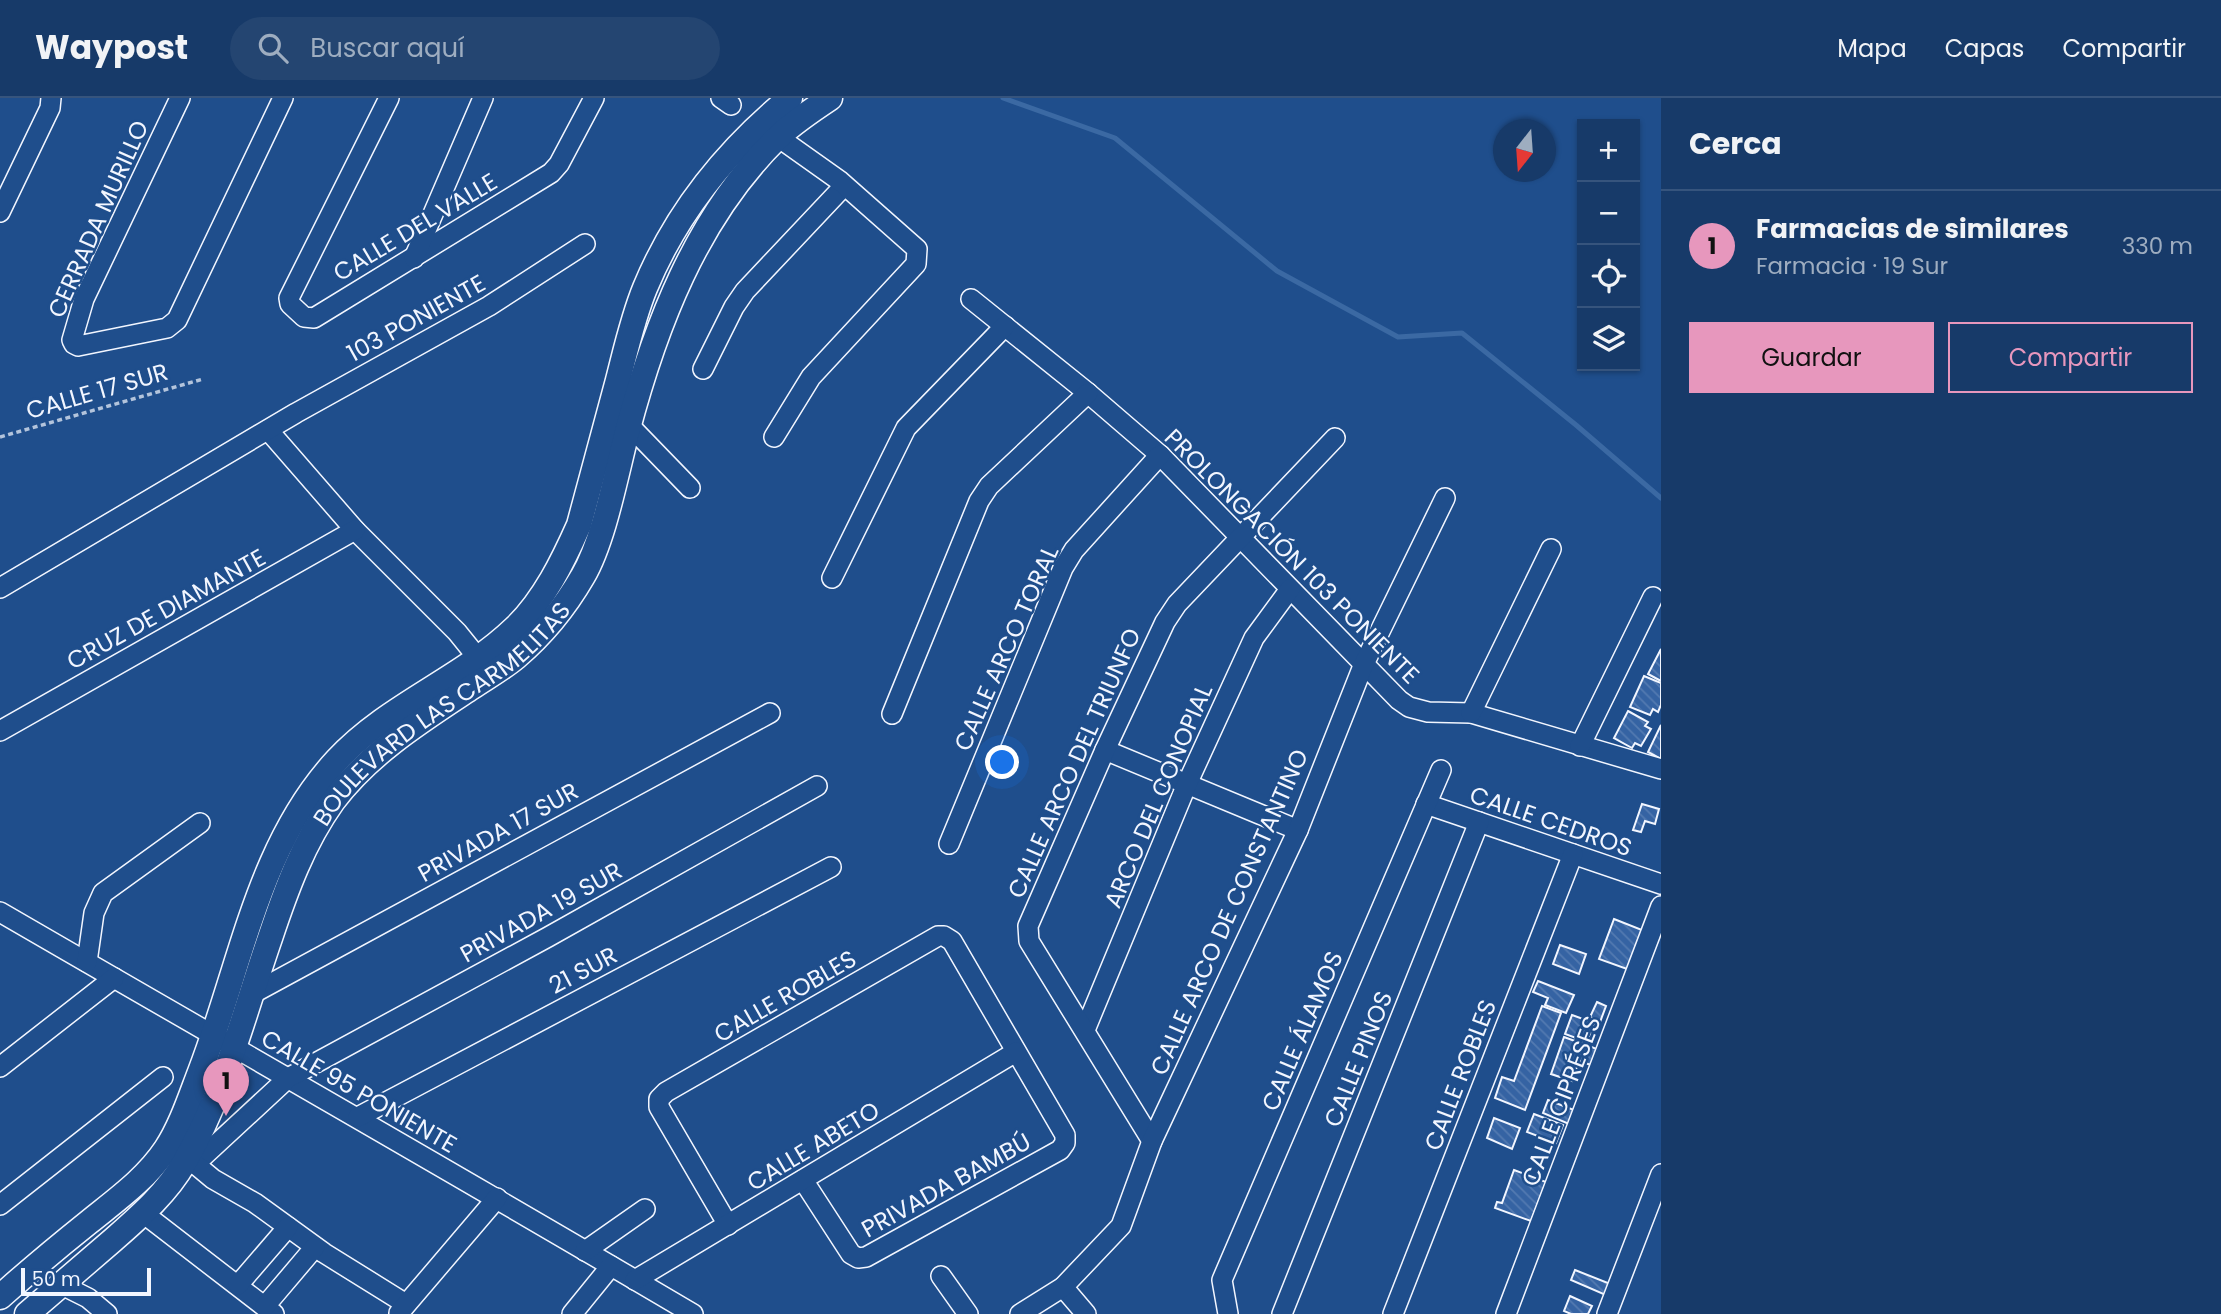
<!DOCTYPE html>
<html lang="es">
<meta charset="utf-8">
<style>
body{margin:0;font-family:Poppins,sans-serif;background:#244571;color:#f1f3f6}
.controls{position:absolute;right:21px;top:21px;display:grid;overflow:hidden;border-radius:0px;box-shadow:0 2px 5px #0004}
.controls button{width:63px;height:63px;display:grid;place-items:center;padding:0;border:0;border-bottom:2px solid #36547d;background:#173a69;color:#f1f3f6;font:35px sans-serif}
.compass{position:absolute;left:1493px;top:21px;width:63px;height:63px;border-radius:50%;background:#173a69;box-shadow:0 2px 5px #0004;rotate:197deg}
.scale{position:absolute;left:21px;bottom:18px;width:130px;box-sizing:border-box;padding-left:7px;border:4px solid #f2f6ff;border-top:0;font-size:19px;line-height:24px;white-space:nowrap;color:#f2f6ff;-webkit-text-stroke:5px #1f4e8c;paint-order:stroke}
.you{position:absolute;left:1003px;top:665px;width:24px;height:24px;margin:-18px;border:5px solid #fff;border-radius:50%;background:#1a73e8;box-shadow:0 0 0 10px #1a73e833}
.badge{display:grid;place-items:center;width:46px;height:46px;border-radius:50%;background:#e797bd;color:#111;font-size:23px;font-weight:700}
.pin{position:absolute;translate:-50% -58px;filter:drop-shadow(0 2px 4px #0008)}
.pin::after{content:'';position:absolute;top:37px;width:24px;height:21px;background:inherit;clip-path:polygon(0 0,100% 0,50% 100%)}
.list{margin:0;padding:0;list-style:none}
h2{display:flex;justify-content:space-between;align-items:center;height:91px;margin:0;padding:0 28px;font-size:30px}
h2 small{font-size:23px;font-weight:400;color:#9eadc0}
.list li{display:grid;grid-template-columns:46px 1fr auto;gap:21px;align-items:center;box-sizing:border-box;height:112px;padding:0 28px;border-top:2px solid #36547d}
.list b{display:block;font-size:26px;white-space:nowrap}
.list p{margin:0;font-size:23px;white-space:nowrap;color:#9eadc0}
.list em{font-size:23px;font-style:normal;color:#9eadc0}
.actions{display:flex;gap:14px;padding:21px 28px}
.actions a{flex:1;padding:16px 0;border:2px solid #e797bd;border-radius:0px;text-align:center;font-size:24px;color:#e797bd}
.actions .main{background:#e797bd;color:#111}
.icon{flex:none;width:38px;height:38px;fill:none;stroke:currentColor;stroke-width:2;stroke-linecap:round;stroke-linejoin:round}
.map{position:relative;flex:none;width:1661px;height:1216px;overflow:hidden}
header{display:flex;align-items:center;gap:42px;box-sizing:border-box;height:98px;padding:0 35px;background:#173a69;border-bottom:2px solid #36547d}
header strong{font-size:33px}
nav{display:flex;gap:38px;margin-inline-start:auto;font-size:24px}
.search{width:490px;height:63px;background:#244571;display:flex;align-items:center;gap:18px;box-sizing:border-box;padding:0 24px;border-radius:38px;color:#9eadc0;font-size:26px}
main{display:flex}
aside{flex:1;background:#173a69}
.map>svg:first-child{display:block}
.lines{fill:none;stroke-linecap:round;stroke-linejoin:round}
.stream{stroke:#3b69a3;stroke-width:5}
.building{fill:url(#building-back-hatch);stroke:#f2f6ff;stroke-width:2}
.minor-casing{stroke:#f2f6ff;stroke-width:22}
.major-casing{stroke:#f2f6ff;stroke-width:27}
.path{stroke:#b3c4dc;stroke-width:3.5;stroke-dasharray:5 3.5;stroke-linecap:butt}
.minor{stroke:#1f4e8c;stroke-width:19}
.major{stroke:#1f4e8c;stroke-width:24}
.labels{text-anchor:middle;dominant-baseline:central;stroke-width:5;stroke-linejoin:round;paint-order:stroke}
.street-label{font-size:24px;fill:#f2f6ff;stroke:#1f4e8c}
</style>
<header>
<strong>Waypost</strong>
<div class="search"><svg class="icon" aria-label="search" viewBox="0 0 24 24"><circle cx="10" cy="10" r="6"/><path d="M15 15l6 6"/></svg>Buscar aquí</div>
<nav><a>Mapa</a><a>Capas</a><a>Compartir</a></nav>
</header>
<main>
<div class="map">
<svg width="1661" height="1216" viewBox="0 0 1661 1216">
<defs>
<pattern id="building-back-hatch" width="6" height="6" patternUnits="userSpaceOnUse" patternTransform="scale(1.75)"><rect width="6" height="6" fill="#3563a3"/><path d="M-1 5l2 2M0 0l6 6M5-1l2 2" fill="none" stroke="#537ab1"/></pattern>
</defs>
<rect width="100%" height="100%" fill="#1f4e8c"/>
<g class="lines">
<path class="stream" d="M 1003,0 L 1115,40 L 1277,173 L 1398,239 L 1462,235 L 1576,327 L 1661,400"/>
</g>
<g class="building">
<path d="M 1661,551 L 1661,583 L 1648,576 Z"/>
<path d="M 1644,578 L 1661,585 L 1661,607 L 1658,614 L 1653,611 L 1650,617 L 1630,609 Z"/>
<path d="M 1628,613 L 1648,624 L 1645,628 L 1651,631 L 1641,648 L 1635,645 L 1632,650 L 1614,640 Z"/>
<path d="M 1661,627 L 1661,661 L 1648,654 Z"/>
<path d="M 1642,706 L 1659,711 L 1655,726 L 1645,723 L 1641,734 L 1633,732 Z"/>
<path d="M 1614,821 L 1642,832 L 1627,871 L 1599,861 Z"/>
<path d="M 1560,847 L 1586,856 L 1579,876 L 1553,866 Z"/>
<path d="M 1538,883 L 1574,897 L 1566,915 L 1545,907 L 1548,900 L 1533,894 Z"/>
<path d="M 1597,904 L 1606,908 L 1600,924 L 1590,919 Z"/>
<path d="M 1542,908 L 1561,915 L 1525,1012 L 1495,1000 L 1502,979 L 1514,983 Z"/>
<path d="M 1572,917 L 1594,925 L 1587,944 L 1565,936 Z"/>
<path d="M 1564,939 L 1597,951 L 1591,967 L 1579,963 L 1572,983 L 1551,976 Z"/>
<path d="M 1548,1002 L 1574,1012 L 1569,1026 L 1543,1015 Z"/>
<path d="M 1534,1016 L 1563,1027 L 1556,1045 L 1527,1034 Z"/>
<path d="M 1494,1020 L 1520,1030 L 1512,1051 L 1487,1040 Z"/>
<path d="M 1514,1072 L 1546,1084 L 1531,1123 L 1495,1110 L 1497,1104 L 1502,1105 Z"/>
<path d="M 1575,1172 L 1613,1187 L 1608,1198 L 1571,1182 Z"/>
<path d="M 1570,1198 L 1592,1208 L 1588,1216 L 1571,1216 L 1564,1213 Z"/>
</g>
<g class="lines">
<defs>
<g id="minor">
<path d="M 180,0 L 84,201 L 72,242 L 74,246 L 78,248 L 167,230 L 177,222 L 283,0"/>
<path d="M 389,0 L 289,200 L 290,206 L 304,219 L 314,220 L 551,75 L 559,66 L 594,0"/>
<path d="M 721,0 L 731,7"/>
<path d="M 0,114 L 50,10 L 51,0"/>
<path d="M 414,160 L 483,0"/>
<path d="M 971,201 L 1088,295 L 1160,357 L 1399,602 L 1409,609 L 1428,614 L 1471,615 L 1661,671"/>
<path d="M 703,271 L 734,209 L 745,193 L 844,88"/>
<path d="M 629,327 L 690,390"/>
<path d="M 268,332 L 355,432 L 457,534 L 478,560"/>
<path d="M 774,339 L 811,279 L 916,166 L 917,151 L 840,83 L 778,39"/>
<path d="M 832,480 L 906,330 L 1005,228"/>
<path d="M 0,490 L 296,315 L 489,208 L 585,146"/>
<path d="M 1471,615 L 1551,451"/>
<path d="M 892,616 L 979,403 L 989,388 L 1088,295"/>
<path d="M 0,633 L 355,432"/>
<path d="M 1580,648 L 1653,499"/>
<path d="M 1105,652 L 1298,732"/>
<path d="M 1426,706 L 1661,786"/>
<path d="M 949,746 L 1063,470 L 1074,452 L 1160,357"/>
<path d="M 0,814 C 231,948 463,1080 693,1216"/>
<path d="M 87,864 L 94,815 L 103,795 L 200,725"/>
<path d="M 250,897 L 770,615"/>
<path d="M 1085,932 L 1187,686 L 1254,540 L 1290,491"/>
<path d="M 0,969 L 114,880"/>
<path d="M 358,1019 L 831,769"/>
<path d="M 1152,1043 L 1029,843 L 1028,828 L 1105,652 L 1165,524 L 1177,506 L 1335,340"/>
<path d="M 184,1066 L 195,1066 L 288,980 L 548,839 L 817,688"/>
<path d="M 195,1066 L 213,1081 L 255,1105 L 324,1155 L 406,1206"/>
<path d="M 0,1107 L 163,979"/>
<path d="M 143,1115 L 274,1216"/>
<path d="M 728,1127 L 659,1009 L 659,1001 L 666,994 L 938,838 L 944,838 L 952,843 L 1065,1037 L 1065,1045 L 1060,1052 L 866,1159 L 858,1160 L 851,1156 L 803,1082"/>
<path d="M 585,1153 L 645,1111"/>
<path d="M 941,1178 L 968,1216"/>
<path d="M 635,1182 L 1016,954"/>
<path d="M 62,1187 L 88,1200 L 107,1216"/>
<path d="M 238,1187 L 288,1129"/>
<path d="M 1063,1189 L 1086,1216"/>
<path d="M 265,1208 L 315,1149"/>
<path d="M 399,1215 L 497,1100"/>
<path d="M 572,1216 L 611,1168"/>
<path d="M 1020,1216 L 1063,1189 L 1121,1128 L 1152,1043 L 1298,732 L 1363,568 L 1445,400"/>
<path d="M 1228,1216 L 1222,1182 L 1441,672"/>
<path d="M 1282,1216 L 1479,724"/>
<path d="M 1393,1216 L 1573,756"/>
<path d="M 1506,1216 L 1661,808"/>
<path d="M 1607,1216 L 1661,1076"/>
</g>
<g id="major">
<path d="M 0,1199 C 29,1173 59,1148 89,1124 C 116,1102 146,1081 166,1051 C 181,1028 190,1000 200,974 C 241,868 258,747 337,662 C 388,607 462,581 515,530 C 544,502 563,463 579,427 C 592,378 605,330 618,282 C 626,251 633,219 645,190 C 676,115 728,51 790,0"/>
<path id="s1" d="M 27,1216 C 55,1192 84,1167 113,1142 C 139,1119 166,1096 184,1065 C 224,996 244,915 270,840 C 286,792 303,745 333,703 C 369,655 422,622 472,589 C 487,579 503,570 516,559 C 543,536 565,509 583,478 C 604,442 616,376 627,334 C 655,228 696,120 776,41 C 792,25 811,13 830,0"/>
</g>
</defs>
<use href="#minor" class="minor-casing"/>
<use href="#major" class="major-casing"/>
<path class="path" d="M 0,339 L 203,281"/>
<use href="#minor" class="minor"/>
<use href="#major" class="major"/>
</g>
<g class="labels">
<g class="street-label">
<text transform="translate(98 121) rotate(-66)">CERRADA MURILLO</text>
<text transform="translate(415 129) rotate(-31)">CALLE DEL VALLE</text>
<text transform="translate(416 220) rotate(-29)">103 PONIENTE</text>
<text transform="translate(97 293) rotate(-16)">CALLE 17 SUR</text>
<text transform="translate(1292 458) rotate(45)">PROLONGACIÓN 103 PONIENTE</text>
<text transform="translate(166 511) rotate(-29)">CRUZ DE DIAMANTE</text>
<text transform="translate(1006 550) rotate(-66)">CALLE ARCO TORAL</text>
<text stroke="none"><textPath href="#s1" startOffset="751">BOULEVARD LAS CARMELITAS</textPath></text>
<text transform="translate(1074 665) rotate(-66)">CALLE ARCO DEL TRIUNFO</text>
<text transform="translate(1158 698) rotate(-67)">ARCO DEL CONOPIAL</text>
<text transform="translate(1551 723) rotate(19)">CALLE CEDROS</text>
<text transform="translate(498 734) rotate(-29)">PRIVADA 17 SUR</text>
<text transform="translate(541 814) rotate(-29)">PRIVADA 19 SUR</text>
<text transform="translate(1229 814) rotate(-66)">CALLE ARCO DE CONSTANTINO</text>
<text transform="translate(583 872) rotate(-28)">21 SUR</text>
<text transform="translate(785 898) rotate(-30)">CALLE ROBLES</text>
<text transform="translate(1302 933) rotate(-67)">CALLE ÁLAMOS</text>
<text transform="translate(1358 961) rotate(-68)">CALLE PINOS</text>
<text transform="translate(1460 977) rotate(-69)">CALLE ROBLES</text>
<text transform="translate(359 993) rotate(30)">CALLE 95 PONIENTE</text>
<text transform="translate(1561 1003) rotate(-69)">CALLE CIPRÉSES</text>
<text transform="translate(813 1048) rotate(-31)">CALLE ABETO</text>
<text transform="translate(946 1087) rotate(-29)">PRIVADA BAMBÚ</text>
</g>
</g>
</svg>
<div class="controls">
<button>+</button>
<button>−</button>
<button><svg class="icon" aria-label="locate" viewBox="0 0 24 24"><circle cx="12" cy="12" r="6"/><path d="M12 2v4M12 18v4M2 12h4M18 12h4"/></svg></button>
<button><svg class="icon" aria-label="layers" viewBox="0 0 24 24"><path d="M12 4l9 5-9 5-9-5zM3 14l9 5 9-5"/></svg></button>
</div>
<svg class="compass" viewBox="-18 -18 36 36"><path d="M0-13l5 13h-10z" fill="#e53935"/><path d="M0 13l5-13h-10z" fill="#9eadc0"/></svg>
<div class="scale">50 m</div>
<div class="you"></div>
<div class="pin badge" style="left:226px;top:1018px">1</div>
</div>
<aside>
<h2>Cerca<small></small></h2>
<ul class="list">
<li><span class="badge">1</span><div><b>Farmacias de similares</b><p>Farmacia · 19 Sur</p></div><em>330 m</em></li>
</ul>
<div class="actions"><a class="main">Guardar</a><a>Compartir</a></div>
</aside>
</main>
